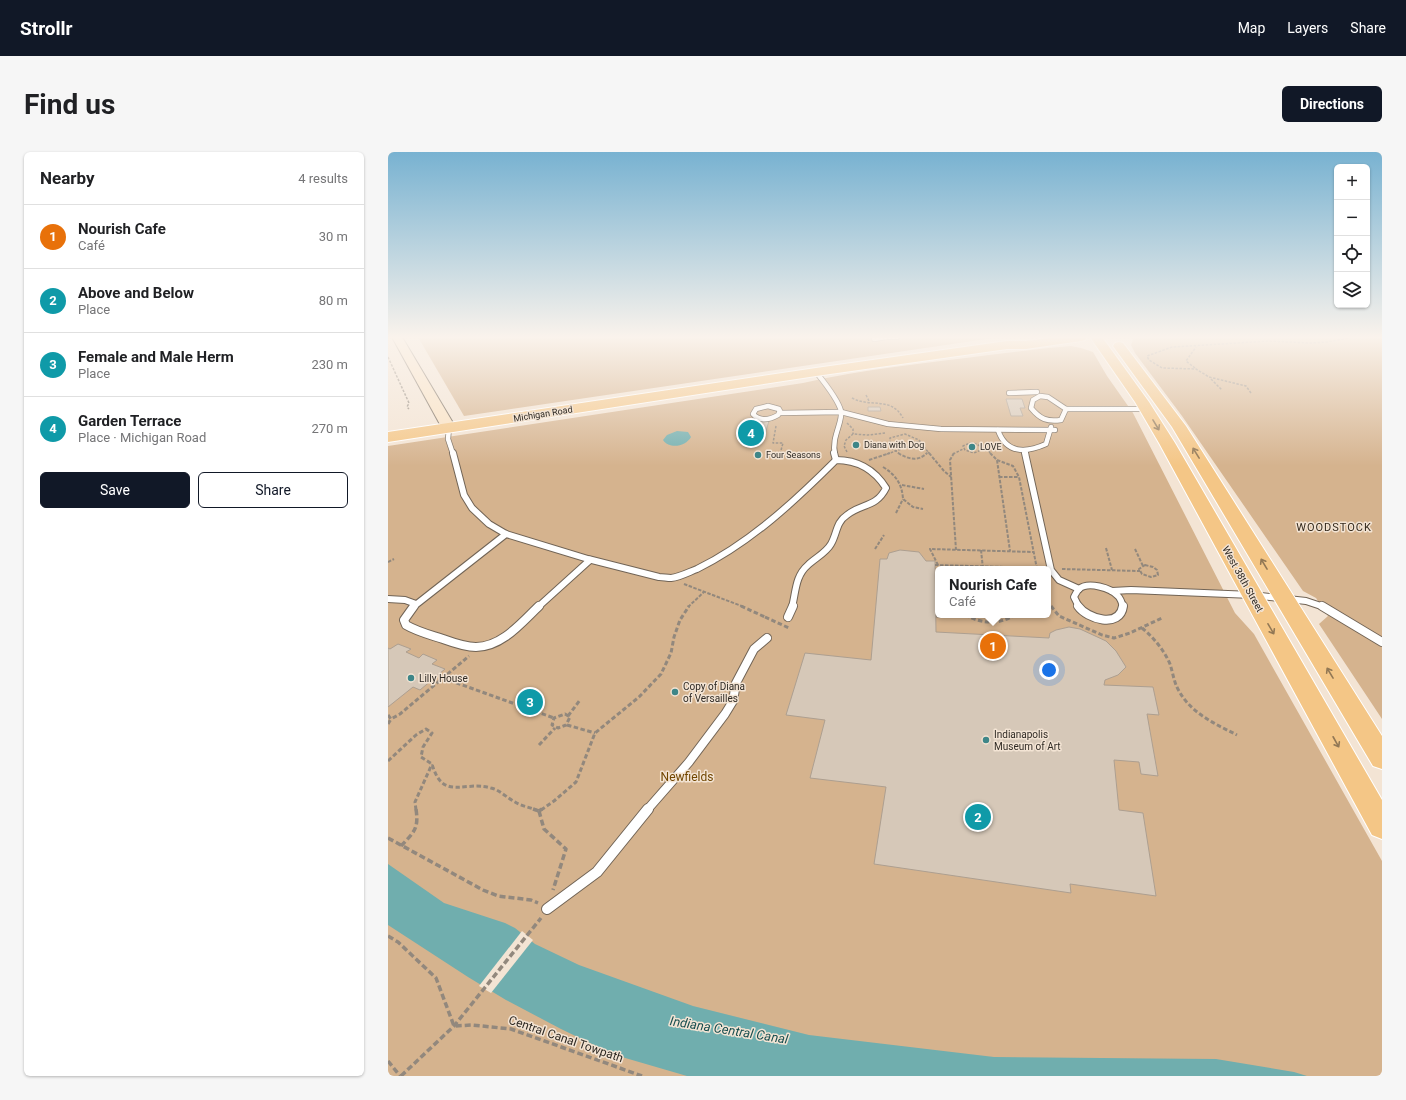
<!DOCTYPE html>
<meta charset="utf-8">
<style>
body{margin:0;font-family:Roboto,sans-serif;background:#f6f6f6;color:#202124}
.controls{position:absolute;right:12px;top:12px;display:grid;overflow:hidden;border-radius:6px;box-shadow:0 1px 3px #0004}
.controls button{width:36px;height:36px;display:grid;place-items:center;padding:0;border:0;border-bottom:1px solid #e0e0e0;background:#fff;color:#202124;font:20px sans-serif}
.you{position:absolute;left:661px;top:518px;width:14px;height:14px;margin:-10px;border:3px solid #fff;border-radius:50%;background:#1a73e8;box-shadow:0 0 0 6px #1a73e833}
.badge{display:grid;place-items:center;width:26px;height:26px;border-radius:50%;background:#111827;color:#fff;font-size:13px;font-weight:700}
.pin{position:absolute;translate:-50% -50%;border:2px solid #fff;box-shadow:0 1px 4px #0006}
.popup{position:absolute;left:547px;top:414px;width:116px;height:52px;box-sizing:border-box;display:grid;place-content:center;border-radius:6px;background:#fff;filter:drop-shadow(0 1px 3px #0005);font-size:13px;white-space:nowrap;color:#757577}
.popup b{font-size:15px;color:#202124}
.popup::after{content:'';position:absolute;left:50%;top:100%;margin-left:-8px;border:8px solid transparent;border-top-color:#fff}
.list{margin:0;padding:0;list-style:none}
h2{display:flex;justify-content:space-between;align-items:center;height:52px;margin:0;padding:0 16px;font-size:17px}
h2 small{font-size:13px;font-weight:400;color:#757577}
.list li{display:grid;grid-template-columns:26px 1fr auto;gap:12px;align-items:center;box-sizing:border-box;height:64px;padding:0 16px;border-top:1px solid #e0e0e0}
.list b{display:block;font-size:15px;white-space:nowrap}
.list p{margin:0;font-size:13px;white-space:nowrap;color:#757577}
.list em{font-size:13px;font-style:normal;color:#757577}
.actions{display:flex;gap:8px;padding:12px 16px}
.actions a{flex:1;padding:9px 0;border:1px solid #111827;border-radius:6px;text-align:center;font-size:14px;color:#111827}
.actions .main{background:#111827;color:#fff}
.icon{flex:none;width:22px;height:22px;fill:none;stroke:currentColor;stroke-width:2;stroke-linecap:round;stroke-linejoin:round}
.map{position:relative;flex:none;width:994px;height:924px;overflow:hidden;border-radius:6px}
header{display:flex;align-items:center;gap:24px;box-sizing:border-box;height:56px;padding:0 20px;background:#111827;color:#fff}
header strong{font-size:19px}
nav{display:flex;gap:22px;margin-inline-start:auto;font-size:14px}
.intro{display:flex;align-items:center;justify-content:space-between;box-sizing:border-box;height:96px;padding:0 24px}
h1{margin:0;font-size:28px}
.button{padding:10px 18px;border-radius:6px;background:#111827;color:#fff;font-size:14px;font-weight:700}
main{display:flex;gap:24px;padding:0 24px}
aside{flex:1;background:#fff;border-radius:6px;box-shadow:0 1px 3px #0004}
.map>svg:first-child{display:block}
.green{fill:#d5b38e;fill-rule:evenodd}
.water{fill:#70aeae}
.pier{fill:#f3e4d4}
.building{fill:#d6c8b8;stroke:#ad9f90}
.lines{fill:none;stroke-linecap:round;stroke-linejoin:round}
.lane-far3-casing{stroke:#716456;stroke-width:6}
.lane-far2-casing{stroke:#716456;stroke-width:8}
.lane-far1-casing{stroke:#716456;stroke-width:10}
.lane-casing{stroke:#716456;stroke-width:12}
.secondary-casing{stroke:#716456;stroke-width:2}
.primary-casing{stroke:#fff;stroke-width:2}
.path-far3{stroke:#92887d;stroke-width:1.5;stroke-dasharray:2.5 1.5;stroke-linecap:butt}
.path-far2{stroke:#92887d;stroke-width:2;stroke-dasharray:3.5 1.5;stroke-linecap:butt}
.path-far1{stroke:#92887d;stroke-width:3;stroke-dasharray:4.5 2.5;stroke-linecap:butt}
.path{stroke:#92887d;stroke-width:3.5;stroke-dasharray:6 3;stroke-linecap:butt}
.lane-far3{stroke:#fff;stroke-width:4.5}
.lane-far2{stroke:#fff;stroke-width:6}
.lane-far1{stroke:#fff;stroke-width:8}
.lane{stroke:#fff;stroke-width:10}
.secondary{fill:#fae2c3;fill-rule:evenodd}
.primary{fill:#f4c686;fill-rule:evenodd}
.path-bridge{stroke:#92887d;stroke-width:3;stroke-dasharray:4.5 2.5;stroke-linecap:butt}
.oneway{stroke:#927855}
.poi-dot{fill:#3e8688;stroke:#f3e4d4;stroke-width:1.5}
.labels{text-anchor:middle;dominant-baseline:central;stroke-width:3;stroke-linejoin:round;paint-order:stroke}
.far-street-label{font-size:9px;fill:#2f2a24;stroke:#f3e4d4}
.far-poi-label{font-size:9px;fill:#2f2a24;stroke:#f3e4d4;text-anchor:start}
.street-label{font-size:10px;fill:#2f2a24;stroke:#f3e4d4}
.poi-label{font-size:10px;fill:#2f2a24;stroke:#f3e4d4;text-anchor:start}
.neighbourhood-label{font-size:11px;letter-spacing:1px;fill:#34291c;stroke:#f3e4d4}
.near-park-label{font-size:12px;fill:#714600;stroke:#f3e4d4}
.near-street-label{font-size:12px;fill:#2f2a24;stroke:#f3e4d4}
.near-water-label{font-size:13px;font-style:italic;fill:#174e4f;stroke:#f3e4d4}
</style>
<header>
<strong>Strollr</strong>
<nav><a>Map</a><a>Layers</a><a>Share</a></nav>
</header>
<div class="intro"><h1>Find us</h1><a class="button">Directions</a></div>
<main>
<aside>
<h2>Nearby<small>4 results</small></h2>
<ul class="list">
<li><span class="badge" style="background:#e8710a">1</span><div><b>Nourish Cafe</b><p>Café</p></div><em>30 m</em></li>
<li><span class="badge" style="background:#0f9aa8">2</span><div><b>Above and Below</b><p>Place</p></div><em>80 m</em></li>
<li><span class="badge" style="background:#0f9aa8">3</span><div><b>Female and Male Herm</b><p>Place</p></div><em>230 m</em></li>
<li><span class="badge" style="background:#0f9aa8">4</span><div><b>Garden Terrace</b><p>Place · Michigan Road</p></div><em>270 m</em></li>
</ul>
<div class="actions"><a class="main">Save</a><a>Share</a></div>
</aside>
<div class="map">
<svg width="994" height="924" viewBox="0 0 994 924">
<rect width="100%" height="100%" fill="#f3e4d4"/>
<g class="green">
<path d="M 30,185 L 612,185 L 76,264 Z"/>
<path d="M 746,185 L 994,185 L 994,567 L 931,472 L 940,464 L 928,446 L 915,439 L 794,264 L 747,201 L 743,193 Z"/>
<path d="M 683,194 L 693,196 L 705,200 L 719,224 L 745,261 L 847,461 L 866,482 L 994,709 L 994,924 L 0,924 L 0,294 L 415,231 C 477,217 539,211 601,203 C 629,200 655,196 683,194 ZM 550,417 L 660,417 L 660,463 L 550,463 Z"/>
</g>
<g class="water">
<path d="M 289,279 L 300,280 L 303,285 C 298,294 282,298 275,288 L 279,283 Z"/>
<path d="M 0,712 L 56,751 L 117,771 L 127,776 L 147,792 L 191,813 L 305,854 L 421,883 L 606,905 L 828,907 L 906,920 L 919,924 L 299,924 L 227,903 L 173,877 L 118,848 L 80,825 L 0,773 Z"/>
</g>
<path class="pier" d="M 134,779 L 145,788 L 103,841 L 91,834 Z"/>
<g class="building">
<path d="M 618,247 L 634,247 L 637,256 L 632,256 L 635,264 L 623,264 Z"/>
<path d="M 480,255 L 492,255 L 493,259 L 480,259 Z"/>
<path d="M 364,269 L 381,269 L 375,289 L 354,289 L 355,284 L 348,284 L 350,278 L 358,278 L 359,275 L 362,275 Z"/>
<path d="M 512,398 L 531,400 L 538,409 L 547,409 L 548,480 L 661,486 L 662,481 L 668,478 L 681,475 L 692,477 L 718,489 L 728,499 L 738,515 L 730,523 L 717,528 L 716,533 L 765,535 L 771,563 L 759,562 L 770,624 L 753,622 L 751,610 L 726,608 L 731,658 L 755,661 L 768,744 L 682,732 L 683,741 L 486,712 L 498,635 L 422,626 L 437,568 L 398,563 L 417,501 L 483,508 L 492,407 L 499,407 L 501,401 Z"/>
<path d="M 10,492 L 23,497 L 18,500 L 31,506 L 35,502 L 49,508 L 44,512 L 57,517 L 32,538 L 25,535 L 0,555 L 0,496 L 2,497 Z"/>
</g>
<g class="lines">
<defs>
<g id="lane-far3">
<path d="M 497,185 L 509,185"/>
<path d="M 486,187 L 498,185"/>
<path d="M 428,220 C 436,230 450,247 453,259 C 455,270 443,286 447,302"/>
<path d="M 621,241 L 649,240"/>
<path d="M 652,244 L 660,245 L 678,257 L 673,268 C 659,270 652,267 643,256 L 645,248 Z"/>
<path d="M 380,254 L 391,257 L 392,259 L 390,263 C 381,268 372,270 365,262 L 368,257 Z"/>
<path d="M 678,257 L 758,257"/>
<path d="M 391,261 L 453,260 L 500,272 L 553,277 L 667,278"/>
<path d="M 61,276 L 60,287 L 65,302"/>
<path d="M 610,278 C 618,302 638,301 658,292 L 663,275"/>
<path d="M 637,299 L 638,302"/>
</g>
<g id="lane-far2">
<path d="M 65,301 L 76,343 L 84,356 L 101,372 L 118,382 L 200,407 L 271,425 C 275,425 279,426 283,426 C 292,425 301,420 309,417 C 362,391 407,349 448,308 C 470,308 486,317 498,336 C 488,356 474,351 459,363 C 448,370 449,382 443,392 C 438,401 427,406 420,413 C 407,424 408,440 404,455"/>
<path d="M 446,301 L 448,308"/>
<path d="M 637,301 L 663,418 L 671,428 L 691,437"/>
<path d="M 724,439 L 743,438 L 864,443 L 918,449 L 936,455"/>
<path d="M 0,447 L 17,448 L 28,452"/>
<path d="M 25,455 L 118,382"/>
<path d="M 150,455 L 202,408"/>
<path d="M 691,455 L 686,445 C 687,443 689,439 691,437 C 700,429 723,436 730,444 C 733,447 734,451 735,455"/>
</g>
<g id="lane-far1">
<path d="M 26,454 L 16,468 L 18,473 C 30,480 43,483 55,487 C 66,491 77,495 88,495 C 114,495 134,470 151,454"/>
<path d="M 690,454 C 699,467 732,477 735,454"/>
<path d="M 934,454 L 994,490"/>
<path d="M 400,465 L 405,454"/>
<path d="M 259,658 L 301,610 L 337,562 L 345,549 L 348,531 L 366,497 L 379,486"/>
</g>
<path id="lane" d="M 159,757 L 209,720 L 260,657"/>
<path id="secondary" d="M 4,185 L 14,185 L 68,276 L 66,279 L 56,279 L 54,276 Z"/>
<g id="primary">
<path d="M 669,185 L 699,185 L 697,188 L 693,189 L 638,197 L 619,197 L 428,224 L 0,290 L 0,280 L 428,216 L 619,189 L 638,189 Z"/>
<path d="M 702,185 L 714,185 L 761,250 L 787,291 L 994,648 L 994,687 L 984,683 L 771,291 L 747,250 Z"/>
<path d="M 731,190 L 735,191 L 798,274 L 994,584 L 994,617 L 985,614 L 784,275 L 725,194 L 727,191 Z"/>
</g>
</defs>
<use href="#lane-far3" class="lane-far3-casing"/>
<use href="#lane-far2" class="lane-far2-casing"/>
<use href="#lane-far1" class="lane-far1-casing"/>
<use href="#lane" class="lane-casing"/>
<use href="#secondary" class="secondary-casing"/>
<use href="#primary" class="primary-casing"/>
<g class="path-far3">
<path d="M 0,205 L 21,251 L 19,255 L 21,257"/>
<path d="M 807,216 L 798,209 L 808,195"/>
<path d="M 823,227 L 834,238"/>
<path d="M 863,241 L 858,234 L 821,225 L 808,217 L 774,216 L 761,208 L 759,204 L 784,195 L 881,189 L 922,191 L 939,190 L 966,185"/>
<path d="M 478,243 L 481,249"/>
<path d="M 464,246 C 483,256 503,244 515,266"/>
<path d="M 459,271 L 465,277 L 465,282"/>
<path d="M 388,274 L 385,291 L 395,291 L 392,302"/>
<path d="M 524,290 L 530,290 L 531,293 L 528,295 L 522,292 Z"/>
<path d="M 582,291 L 589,292 L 593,295 L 593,298 L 586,301 L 577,298 L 575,294 Z"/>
<path d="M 593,297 L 600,298 L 603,302"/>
<path d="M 459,300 L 456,294 L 458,288 L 465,282 L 480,283 L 497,281"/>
<path d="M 540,300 L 542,302"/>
<path d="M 499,302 L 522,294"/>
<path d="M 512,302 L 502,295 L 502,286 L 517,282 L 531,288 L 540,300 L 538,302"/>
<path d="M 565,302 L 575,297"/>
</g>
<g class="path-far2">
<path d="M 510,301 C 520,307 530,310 539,301"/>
<path d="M 541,301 L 556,319 L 563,325"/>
<path d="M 566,301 L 562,308 L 568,398"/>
<path d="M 602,301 L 609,308 L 622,399"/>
<path d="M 391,304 L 392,301"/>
<path d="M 481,308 L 502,301"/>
<path d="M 609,308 L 625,314 L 631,325 L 649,417"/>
<path d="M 495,315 C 508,323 514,332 515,347 L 525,355 L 535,357"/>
<path d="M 611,325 L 631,325"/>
<path d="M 514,333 L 536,337"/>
<path d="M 508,361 L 515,347"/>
<path d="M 718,396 L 724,418"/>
<path d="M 487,397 L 496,383"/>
<path d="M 747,397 L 755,414"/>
<path d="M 593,398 L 595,417"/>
<path d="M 0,410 L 6,407"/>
<path d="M 547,413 L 653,416"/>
<path d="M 550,413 L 542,397 L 645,400"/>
<path d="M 757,413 L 765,415 L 769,418 L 770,423 L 763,425 L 754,422 L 751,417 Z"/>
<path d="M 674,417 L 752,419"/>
<path d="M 547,426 L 550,426"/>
<path d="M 296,432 L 356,455"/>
<path d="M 660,451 L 664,455"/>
<path d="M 300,455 L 316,440"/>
</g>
<g class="path-far1">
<path d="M 353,454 L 377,465"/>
<path d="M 663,454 L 671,464 L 714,483 L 726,486 L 742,481 L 774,466"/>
<path d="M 577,463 C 594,472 611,473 627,463"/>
<path d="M 548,464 L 577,464"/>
<path d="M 754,476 C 766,486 776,498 782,512 C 785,521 786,531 791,539 C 803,561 827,572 849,583"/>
<path d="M 55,526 L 166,566"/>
<path d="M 177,562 L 182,565 L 178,573 L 170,576 L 164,573 L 166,566 Z"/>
<path d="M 0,563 L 3,567 L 12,562 L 81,504"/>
<path d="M 180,564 L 192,548"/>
<path d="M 0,572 L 3,567"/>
<path d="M 179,573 L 207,581"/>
<path d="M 151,593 L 167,576"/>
<path d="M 0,609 L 28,583 L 38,577 L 44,581 L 35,595 L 33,605 L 44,612 C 55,650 76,628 103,636 C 112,638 119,646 127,650 C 133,654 141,655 148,658"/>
<path d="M 28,658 L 27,650 L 44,612"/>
<path d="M 153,658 L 166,649 L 188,630 L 207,581 L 251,545 L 273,522 L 283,501 L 286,485 L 292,468 L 301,454"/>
</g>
<g class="path">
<path d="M 145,657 L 151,659"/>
<path d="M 151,659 L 156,677 L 178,697 L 165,738"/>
<path d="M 151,659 L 154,657"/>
<path d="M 0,686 L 95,738 L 110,744 L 143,748 L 150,751"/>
<path d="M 13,694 C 26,680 31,677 28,657"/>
<path d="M 0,784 L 10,790 L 48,826 L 66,874 L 84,873 L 123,877 L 254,924"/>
<path d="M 0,909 L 12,924"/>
<path d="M 13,924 L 66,874 L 153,766"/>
</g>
<use href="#lane-far3" class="lane-far3"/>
<use href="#lane-far2" class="lane-far2"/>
<use href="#lane-far1" class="lane-far1"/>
<use href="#lane" class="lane"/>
<use href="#secondary" class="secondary"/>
<use href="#primary" class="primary"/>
<path class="path-bridge" d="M 377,465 L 401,476"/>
</g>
<defs><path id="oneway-shaft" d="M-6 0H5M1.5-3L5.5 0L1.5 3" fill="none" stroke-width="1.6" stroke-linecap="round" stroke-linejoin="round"/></defs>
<g class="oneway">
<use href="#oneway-shaft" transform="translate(768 273) rotate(59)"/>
<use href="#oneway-shaft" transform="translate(808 301) rotate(-122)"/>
<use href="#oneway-shaft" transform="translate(876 412) rotate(-121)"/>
<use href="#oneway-shaft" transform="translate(883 477) rotate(60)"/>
<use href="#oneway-shaft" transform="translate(942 521) rotate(-121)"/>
<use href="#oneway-shaft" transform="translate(948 590) rotate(61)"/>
</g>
<linearGradient id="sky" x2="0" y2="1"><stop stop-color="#78b2d1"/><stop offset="0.59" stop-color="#faf3ec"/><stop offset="1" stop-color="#faf3ec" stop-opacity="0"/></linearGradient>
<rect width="994" height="314" fill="url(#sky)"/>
<g class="poi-dot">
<circle cx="468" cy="293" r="4"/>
<circle cx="584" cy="295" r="4"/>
<circle cx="370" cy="303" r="4"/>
<circle cx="23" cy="526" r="4"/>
<circle cx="287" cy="540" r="4"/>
<circle cx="598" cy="588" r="4"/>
</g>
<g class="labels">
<g class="far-street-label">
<text transform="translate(155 262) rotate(-9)">Michigan Road</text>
</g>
<g class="far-poi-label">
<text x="476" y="293">Diana with Dog</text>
<text x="592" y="295">LOVE</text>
<text x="378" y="303">Four Seasons</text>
</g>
<g class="street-label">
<text transform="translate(855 427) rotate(61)">West 38th Street</text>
</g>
<g class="poi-label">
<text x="31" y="526">Lilly House</text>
<text x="295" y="534">Copy of Diana<tspan x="295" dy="12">of Versailles</tspan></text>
<text x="606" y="582">Indianapolis<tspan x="606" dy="12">Museum of Art</tspan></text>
</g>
<g class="neighbourhood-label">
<text x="946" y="375">WOODSTOCK</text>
</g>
<g class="near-park-label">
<text x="299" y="625">Newfields</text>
</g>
<g class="near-street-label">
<text transform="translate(178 887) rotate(19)">Central Canal Towpath</text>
</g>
<g class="near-water-label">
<text transform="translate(341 878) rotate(9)">Indiana Central Canal</text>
</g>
</g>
</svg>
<div class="controls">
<button>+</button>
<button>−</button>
<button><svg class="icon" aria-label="locate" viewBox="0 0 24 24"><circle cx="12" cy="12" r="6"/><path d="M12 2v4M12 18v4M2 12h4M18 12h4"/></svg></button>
<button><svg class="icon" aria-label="layers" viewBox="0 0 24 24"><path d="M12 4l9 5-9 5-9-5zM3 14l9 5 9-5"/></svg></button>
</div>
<div class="you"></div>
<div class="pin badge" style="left:605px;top:494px;background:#e8710a">1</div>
<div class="popup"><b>Nourish Cafe</b>Café</div>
<div class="pin badge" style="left:590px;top:665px;background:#0f9aa8">2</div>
<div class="pin badge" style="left:142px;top:550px;background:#0f9aa8">3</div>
<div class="pin badge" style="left:363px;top:281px;background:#0f9aa8">4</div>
</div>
</main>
